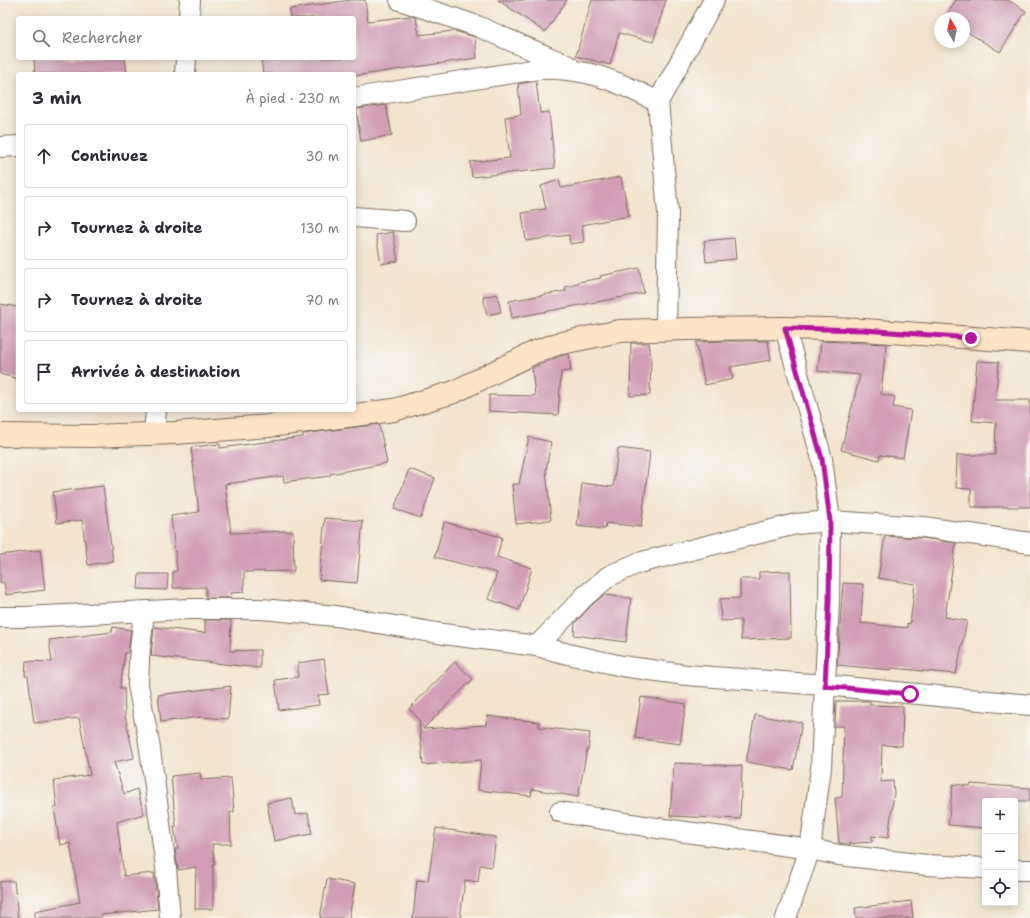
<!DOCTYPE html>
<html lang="fr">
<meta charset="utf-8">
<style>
body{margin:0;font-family:"Shantell Sans",sans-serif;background:#f2f2f3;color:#2b2b33}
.controls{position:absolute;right:12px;bottom:12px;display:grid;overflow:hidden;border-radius:4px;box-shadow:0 2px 10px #0003}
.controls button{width:36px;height:36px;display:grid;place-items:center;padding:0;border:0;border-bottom:1px solid #e1e1e2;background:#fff;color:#2b2b33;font:20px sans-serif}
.compass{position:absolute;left:934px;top:12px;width:36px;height:36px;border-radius:50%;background:#fff;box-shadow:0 2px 10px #0003;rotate:351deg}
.stop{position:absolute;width:12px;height:12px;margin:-9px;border:3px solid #b5179e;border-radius:50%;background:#fff}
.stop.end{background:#b5179e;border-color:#fff;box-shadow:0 1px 4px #0008}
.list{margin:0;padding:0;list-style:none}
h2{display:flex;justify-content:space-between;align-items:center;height:52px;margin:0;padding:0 16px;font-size:17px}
h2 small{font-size:13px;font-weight:400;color:#7c7c81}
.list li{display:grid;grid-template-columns:26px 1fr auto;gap:12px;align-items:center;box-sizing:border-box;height:64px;margin:0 8px 8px;padding:0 8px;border:1px solid #e1e1e2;border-radius:4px}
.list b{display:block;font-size:15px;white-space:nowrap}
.list em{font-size:13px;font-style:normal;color:#7c7c81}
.icon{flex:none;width:22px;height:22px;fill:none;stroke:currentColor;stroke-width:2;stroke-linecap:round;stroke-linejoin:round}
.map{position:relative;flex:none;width:1030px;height:918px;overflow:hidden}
.search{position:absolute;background:#fff;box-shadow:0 2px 10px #0003;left:16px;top:16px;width:340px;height:44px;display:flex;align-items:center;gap:10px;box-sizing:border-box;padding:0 14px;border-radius:4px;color:#7c7c81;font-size:15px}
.panel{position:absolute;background:#fff;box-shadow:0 2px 10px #0003;left:16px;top:72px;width:340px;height:340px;border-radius:4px}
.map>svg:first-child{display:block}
.building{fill:#d29eb6}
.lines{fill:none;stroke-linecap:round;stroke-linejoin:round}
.street-casing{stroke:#7b6b5c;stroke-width:22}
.secondary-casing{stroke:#7b6b5c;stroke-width:24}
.street{stroke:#fff;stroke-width:20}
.secondary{stroke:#fee4c6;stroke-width:22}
.route{stroke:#b5179e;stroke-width:5}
</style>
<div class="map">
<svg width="1030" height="918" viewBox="0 0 1030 918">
<rect width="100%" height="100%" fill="#f6f6f2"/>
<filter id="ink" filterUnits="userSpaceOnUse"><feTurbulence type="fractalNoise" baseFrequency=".025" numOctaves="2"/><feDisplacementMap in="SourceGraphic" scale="8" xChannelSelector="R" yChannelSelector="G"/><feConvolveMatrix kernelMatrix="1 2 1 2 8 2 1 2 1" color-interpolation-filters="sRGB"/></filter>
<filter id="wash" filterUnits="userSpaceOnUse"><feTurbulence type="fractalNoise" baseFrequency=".012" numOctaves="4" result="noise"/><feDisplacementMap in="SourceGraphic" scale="16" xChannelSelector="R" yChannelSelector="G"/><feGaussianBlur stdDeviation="0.9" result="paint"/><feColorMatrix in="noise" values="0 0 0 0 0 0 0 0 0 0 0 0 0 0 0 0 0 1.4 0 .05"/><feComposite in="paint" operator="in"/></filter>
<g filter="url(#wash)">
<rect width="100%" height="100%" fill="#f3e4ce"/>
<g id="blocks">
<g class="building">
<path d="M 351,0 L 365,0 L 368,21 L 411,16 L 416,18 L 419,35 L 454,31 L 475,37 L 477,58 L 354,76 L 354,74 L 263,74 L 261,58 L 354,58 L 354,18 L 290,18 L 290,9 Z"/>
<path d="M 498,0 L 567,0 L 545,32 Z"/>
<path d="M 592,0 L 666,0 L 653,42 L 619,33 L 610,65 L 576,56 Z"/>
<path d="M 956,0 L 1008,0 L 1026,11 L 1000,52 L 964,30 L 964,18 L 945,18 Z"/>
<path d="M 34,58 L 125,58 L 127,74 L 35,74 Z"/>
<path d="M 536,81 L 540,113 L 549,112 L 555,168 L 472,177 L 470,162 L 510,158 L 505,117 L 521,115 L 518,84 Z"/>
<path d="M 386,105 L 392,135 L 361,141 L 356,109 Z"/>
<path d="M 621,177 L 629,216 L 582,225 L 584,242 L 570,244 L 569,235 L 526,241 L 522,213 L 546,209 L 541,186 L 559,180 L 561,188 Z"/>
<path d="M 393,232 L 398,261 L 381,264 L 376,235 Z"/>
<path d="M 734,238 L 736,259 L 706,262 L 704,241 Z"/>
<path d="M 639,268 L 644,293 L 512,318 L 509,301 L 566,291 L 565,287 L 578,284 L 578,282 L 601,278 L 600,276 Z"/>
<path d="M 497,294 L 501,312 L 487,315 L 483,297 Z"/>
<path d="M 0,304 L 18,307 L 18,379 L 0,374 Z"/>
<path d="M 725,341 L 768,341 L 771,360 L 730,367 L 733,379 L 705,385 L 696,342 Z"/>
<path d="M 821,341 L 886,344 L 881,394 L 895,397 L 893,407 L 911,410 L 903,458 L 880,455 L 879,460 L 841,450 L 860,375 L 818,371 Z"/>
<path d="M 631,343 L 649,343 L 651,357 L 650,395 L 630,396 Z"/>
<path d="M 569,354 L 571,371 L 561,372 L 558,415 L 489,411 L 489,395 L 535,396 L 532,368 L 560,356 Z"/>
<path d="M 977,361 L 999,362 L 995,400 L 1030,400 L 1030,507 L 971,507 L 971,489 L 956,488 L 957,455 L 995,455 L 996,423 L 972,421 Z"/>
<path d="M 379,424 L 387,463 L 330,474 L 330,476 L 284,482 L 283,476 L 225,484 L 231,533 L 293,531 L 294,571 L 244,572 L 244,592 L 231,593 L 231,598 L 206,598 L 206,587 L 173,588 L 173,571 L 177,571 L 171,516 L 199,512 L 191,447 L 220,444 L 220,448 L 303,437 L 303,434 Z"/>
<path d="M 529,437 L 551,442 L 546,470 L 551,520 L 516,524 L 512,484 L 519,484 Z"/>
<path d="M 618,448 L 650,452 L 641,527 L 606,523 L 605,529 L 577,526 L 582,483 L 613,487 Z"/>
<path d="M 409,469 L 435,478 L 421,518 L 394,509 Z"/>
<path d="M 103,486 L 113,561 L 88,565 L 82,520 L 57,523 L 53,492 Z"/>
<path d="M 325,518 L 363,521 L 357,583 L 319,580 Z"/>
<path d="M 444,522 L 502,537 L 497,557 L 532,568 L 519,610 L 488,599 L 497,573 L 435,557 Z"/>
<path d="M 885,536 L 923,538 L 956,543 L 945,617 L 967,621 L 956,674 L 892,668 L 891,670 L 837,665 L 843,583 L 863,584 L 861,623 L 907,628 L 907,623 L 910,624 L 915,584 L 878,578 Z"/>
<path d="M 40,550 L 45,590 L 6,595 L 4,582 L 0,583 L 0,555 Z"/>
<path d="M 790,571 L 791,638 L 741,640 L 741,620 L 721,621 L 720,599 L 740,598 L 740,579 L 759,579 L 759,572 Z"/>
<path d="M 139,574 L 168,574 L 167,590 L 138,589 Z"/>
<path d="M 604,595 L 631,598 L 626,642 L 574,635 L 575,623 L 593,604 Z"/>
<path d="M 205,620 L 231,620 L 230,651 L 260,650 L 260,668 L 151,656 L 154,627 L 205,633 Z"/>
<path d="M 113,627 L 131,630 L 128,653 L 125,653 L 120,688 L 124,688 L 125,715 L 134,758 L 114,762 L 124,794 L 137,789 L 144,814 L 117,822 L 124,876 L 154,873 L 158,909 L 101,915 L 101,918 L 35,918 L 35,911 L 80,902 L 70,843 L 60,845 L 54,808 L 57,807 L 54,780 L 90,775 L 79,718 L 34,723 L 28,676 L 25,676 L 26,661 L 52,662 L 49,640 L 112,632 Z"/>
<path d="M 324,659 L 329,694 L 318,695 L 319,705 L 279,710 L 275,680 L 298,677 L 298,663 Z"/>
<path d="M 455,662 L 473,679 L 423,729 L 486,725 L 487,716 L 539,722 L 539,727 L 590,733 L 588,750 L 587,750 L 578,797 L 532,789 L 531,796 L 478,790 L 481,760 L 423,765 L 419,719 L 409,709 Z"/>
<path d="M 231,686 L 228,719 L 200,717 L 161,722 L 158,695 Z"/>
<path d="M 641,697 L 686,704 L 680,744 L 635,738 Z"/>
<path d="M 836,701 L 870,701 L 870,705 L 903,706 L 902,746 L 882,745 L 881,782 L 893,781 L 894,794 L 888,838 L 872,836 L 872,842 L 845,844 L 839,843 L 835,798 L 842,797 L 844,726 L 835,726 Z"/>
<path d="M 755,715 L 802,723 L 793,770 L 746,762 Z"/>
<path d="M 674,763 L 742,766 L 740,819 L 670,816 Z"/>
<path d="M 200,773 L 201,780 L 231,778 L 234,812 L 230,812 L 231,844 L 212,844 L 215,865 L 213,865 L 213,909 L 195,909 L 196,867 L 178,870 L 175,849 L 178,849 L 174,827 L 176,827 L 171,776 Z"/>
<path d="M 953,784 L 970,786 L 971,784 L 1030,788 L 1030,801 L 985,801 L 985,828 L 948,825 Z"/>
<path d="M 292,798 L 295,815 L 308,813 L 312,834 L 274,841 L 267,803 Z"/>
<path d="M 436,828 L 496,837 L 492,867 L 480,865 L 478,882 L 465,880 L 460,918 L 413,918 L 417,880 L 428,881 Z"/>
<path d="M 327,879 L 355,884 L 349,918 L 320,918 Z"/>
<path d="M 14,881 L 18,918 L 0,918 L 0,882 Z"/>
<path d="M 911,901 L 913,918 L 856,918 L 855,908 Z"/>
</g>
</g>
</g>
<g filter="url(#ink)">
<use href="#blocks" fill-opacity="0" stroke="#7b6b5c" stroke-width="1"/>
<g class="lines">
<defs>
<g id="street">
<path d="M 400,0 L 477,26 L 569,66"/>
<path d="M 189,18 L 190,0"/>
<path d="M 185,74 L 186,58"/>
<path d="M 354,98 L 538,69 C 586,67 617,81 658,102"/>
<path d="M 0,147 L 18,146"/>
<path d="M 354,217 L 405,221"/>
<path d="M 785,328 L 822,459 L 830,521 L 829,601 L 821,768 L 810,849 L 786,918"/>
<path d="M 666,329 L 668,213 L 658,102 L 714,0"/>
<path d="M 154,433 L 156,410"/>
<path d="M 144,612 L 139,659 L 138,685 L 149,742 L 166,868 L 170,918"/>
<path d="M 0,617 L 24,617 L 189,609 L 262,609 L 336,616 L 443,634 L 537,646 L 568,654 L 622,666 L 686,675 L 825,685 L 1030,705"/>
<path d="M 537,646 L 585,596 L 609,576 L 638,563 L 796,524 L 830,521 L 924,527 L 1030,543"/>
<path d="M 560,812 L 657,828 L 810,849 L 839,855 L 927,865 L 985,868"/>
<path d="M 1015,870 L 1030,870"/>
</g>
<path id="secondary" d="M 0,435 L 91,436 L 175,433 L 269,426 L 394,410 L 454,392 L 535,352 L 557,344 L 620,331 L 687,329 L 785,328 L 864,330 L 1030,342"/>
</defs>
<use href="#street" class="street-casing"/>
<use href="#secondary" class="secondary-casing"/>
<use href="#street" class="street"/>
<use href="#secondary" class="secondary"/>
</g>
</g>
<g class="lines" filter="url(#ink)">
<path class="route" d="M 910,694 L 825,686 L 829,602 L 830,521 L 822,459 L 785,328 L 864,330 L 971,338"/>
</g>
</svg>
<div class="controls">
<button>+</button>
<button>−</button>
<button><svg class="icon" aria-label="locate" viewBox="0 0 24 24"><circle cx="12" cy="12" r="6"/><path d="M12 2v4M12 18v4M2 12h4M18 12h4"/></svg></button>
</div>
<svg class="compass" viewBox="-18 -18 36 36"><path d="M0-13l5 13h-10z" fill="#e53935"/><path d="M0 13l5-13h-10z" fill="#7c7c81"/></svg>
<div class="stop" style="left:910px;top:694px"></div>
<div class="stop end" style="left:971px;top:338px"></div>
<div class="search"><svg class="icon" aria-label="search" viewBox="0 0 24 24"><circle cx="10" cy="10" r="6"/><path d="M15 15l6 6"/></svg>Rechercher</div>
<section class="panel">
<h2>3 min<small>À pied · 230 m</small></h2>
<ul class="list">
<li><svg class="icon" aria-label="ahead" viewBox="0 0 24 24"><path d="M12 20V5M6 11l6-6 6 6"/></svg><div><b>Continuez</b></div><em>30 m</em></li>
<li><svg class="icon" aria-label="right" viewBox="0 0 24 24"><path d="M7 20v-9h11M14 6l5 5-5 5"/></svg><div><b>Tournez à droite</b></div><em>130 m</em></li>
<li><svg class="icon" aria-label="right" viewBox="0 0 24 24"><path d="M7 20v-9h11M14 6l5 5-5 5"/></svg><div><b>Tournez à droite</b></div><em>70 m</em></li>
<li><svg class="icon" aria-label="arrive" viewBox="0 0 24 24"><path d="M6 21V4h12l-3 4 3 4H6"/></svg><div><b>Arrivée à destination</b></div></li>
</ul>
</section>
</div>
